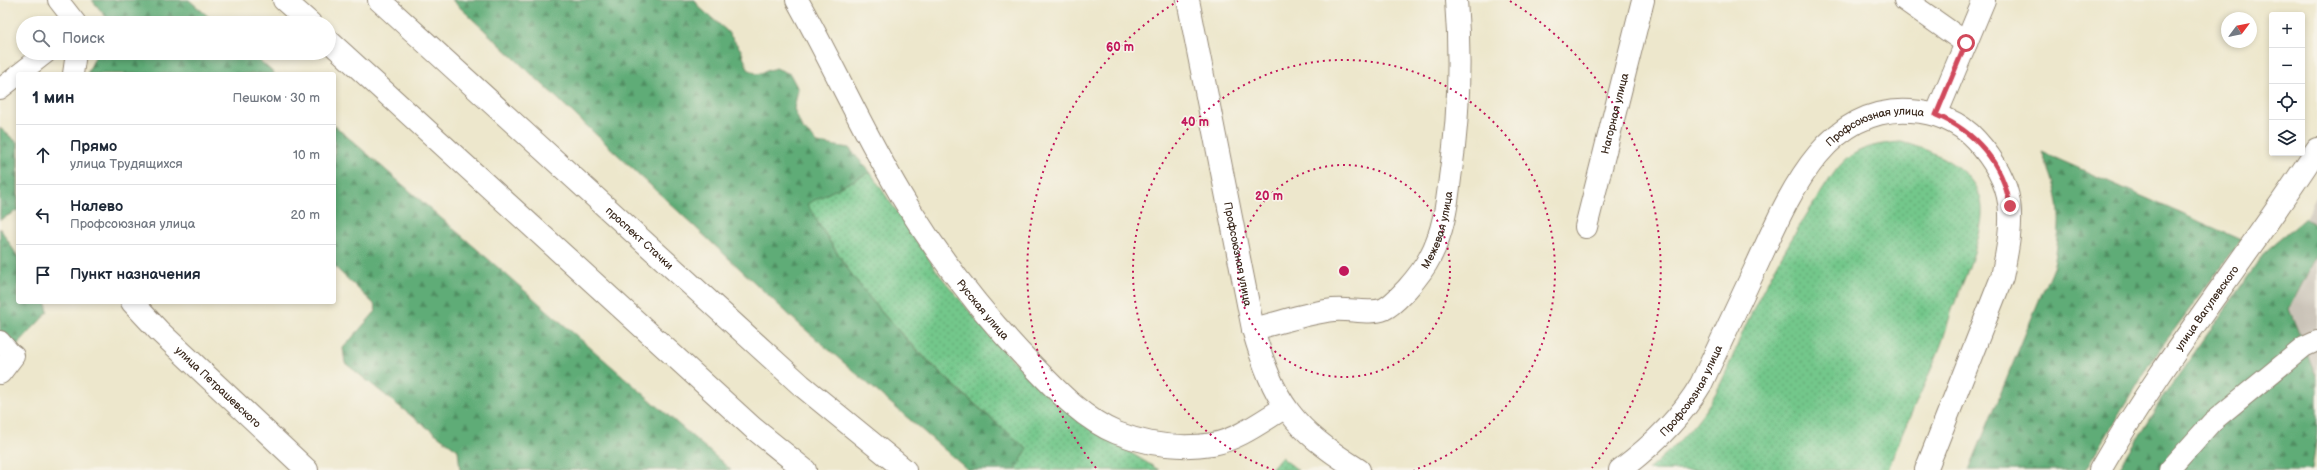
<!DOCTYPE html>
<html lang="ru">
<meta charset="utf-8">
<style>
body{margin:0;font-family:"Balsamiq Sans",sans-serif;background:#f6f6f7;color:#1f2937}
.controls{position:absolute;right:12px;top:12px;display:grid;overflow:hidden;border-radius:4px;box-shadow:0 2px 6px #0003}
.controls button{width:36px;height:36px;display:grid;place-items:center;padding:0;border:0;border-bottom:1px solid #e0e1e3;background:#fff;color:#1f2937;font:20px sans-serif}
.compass{position:absolute;left:2221px;top:12px;width:36px;height:36px;border-radius:50%;background:#fff;box-shadow:0 2px 6px #0003;rotate:58deg}
.stop{position:absolute;width:12px;height:12px;margin:-9px;border:3px solid #d1495b;border-radius:50%;background:#fff}
.stop.end{background:#d1495b;border-color:#fff;box-shadow:0 1px 4px #0008}
.list{margin:0;padding:0;list-style:none}
h2{display:flex;justify-content:space-between;align-items:center;height:52px;margin:0;padding:0 16px;font-size:17px}
h2 small{font-size:13px;font-weight:400;color:#747a83}
.list li{display:grid;grid-template-columns:26px 1fr auto;gap:12px;align-items:center;box-sizing:border-box;height:60px;padding:0 16px;border-top:1px solid #e0e1e3}
.list b{display:block;font-size:15px;white-space:nowrap}
.list p{margin:0;font-size:13px;white-space:nowrap;color:#747a83}
.list em{font-size:13px;font-style:normal;color:#747a83}
.icon{flex:none;width:22px;height:22px;fill:none;stroke:currentColor;stroke-width:2;stroke-linecap:round;stroke-linejoin:round}
.map{position:relative;flex:none;width:2317px;height:470px;overflow:hidden}
.search{position:absolute;background:#fff;box-shadow:0 2px 6px #0003;left:16px;top:16px;width:320px;height:44px;display:flex;align-items:center;gap:10px;box-sizing:border-box;padding:0 14px;border-radius:22px;color:#747a83;font-size:15px}
.panel{position:absolute;background:#fff;box-shadow:0 2px 6px #0003;left:16px;top:72px;width:320px;height:232px;border-radius:4px}
.map>svg:first-child{display:block}
.industrial{fill:#cac3b8}
.grass{fill:url(#grass-dots);stroke:#577854}
.forest{fill:url(#forest-firs);stroke:#4c6b4a}
.lines{fill:none;stroke-linecap:round;stroke-linejoin:round}
.lane-casing{stroke:#948875;stroke-width:22}
.street-casing{stroke:#948875;stroke-width:24}
.secondary-casing{stroke:#948875;stroke-width:24}
.primary-casing{stroke:#948875;stroke-width:24}
.lane{stroke:#fff;stroke-width:20}
.street{stroke:#fff;stroke-width:22}
.secondary{stroke:#fff;stroke-width:22}
.primary{stroke:#fff;stroke-width:22}
.route{stroke:#d1495b;stroke-width:5}
.ring{fill:none;stroke:#c2185b;stroke-width:2;stroke-dasharray:2 4}
.labels{text-anchor:middle;dominant-baseline:central;stroke-width:3.5;stroke-linejoin:round;paint-order:stroke}
.street-label{font-size:11px;fill:#3b2a1e;stroke:#f7f3e8}
.centre{fill:#c2185b;stroke:#f7f3e8;stroke-width:2}
.ring-label{font-size:12px;text-anchor:middle;font-weight:bold;fill:#c2185b;stroke:#f7f3e8;stroke-width:3.5;stroke-linejoin:round;paint-order:stroke}
</style>
<div class="map">
<svg width="2317" height="470" viewBox="0 0 2317 470">
<defs>
<pattern id="grass-dots" width="8" height="8" patternUnits="userSpaceOnUse"><rect width="8" height="8" fill="#73c78b"/><path d="M2 2h.1M6 6h.1" fill="none" stroke="#60a271" stroke-width="1.8" stroke-linecap="round"/></pattern>
<pattern id="forest-firs" width="22" height="20" patternUnits="userSpaceOnUse"><rect width="22" height="20" fill="#5eac77"/><path d="M5 1l3.5 6h-7zM16 11l3.5 6h-7z" fill="#4f8c61"/></pattern>
</defs>
<rect width="100%" height="100%" fill="#f7f3e8"/>
<filter id="ink" filterUnits="userSpaceOnUse"><feTurbulence type="fractalNoise" baseFrequency=".025" numOctaves="2"/><feDisplacementMap in="SourceGraphic" scale="8" xChannelSelector="R" yChannelSelector="G"/><feConvolveMatrix kernelMatrix="1 2 1 2 8 2 1 2 1" color-interpolation-filters="sRGB"/></filter>
<filter id="wash" filterUnits="userSpaceOnUse"><feTurbulence type="fractalNoise" baseFrequency=".012" numOctaves="4" result="noise"/><feDisplacementMap in="SourceGraphic" scale="16" xChannelSelector="R" yChannelSelector="G"/><feGaussianBlur stdDeviation="0.9" result="paint"/><feColorMatrix in="noise" values="0 0 0 0 0 0 0 0 0 0 0 0 0 0 0 0 0 1.4 0 .05"/><feComposite in="paint" operator="in"/></filter>
<g filter="url(#wash)">
<rect width="100%" height="100%" fill="#ede7cc"/>
<g class="industrial">
<path d="M 2317,195 L 2317,225 L 2305,218 Z"/>
<path d="M 2317,255 L 2317,378 L 2289,309 Z"/>
</g>
<g class="grass">
<path d="M 1901,142 C 1931,150 1969,165 1980,197 C 1990,225 1962,283 1952,310 C 1948,322 1945,334 1941,345 C 1925,387 1903,427 1888,470 L 1648,470 C 1671,450 1693,429 1710,403 C 1727,376 1736,345 1750,316 C 1770,275 1793,235 1818,197 C 1829,181 1839,161 1857,152 C 1871,145 1886,143 1901,142 Z"/>
<path d="M 870,172 L 939,274 L 990,336 L 1046,394 L 1093,430 L 1159,470 L 1016,470 L 1027,449 C 965,396 894,335 847,268 C 833,247 820,225 806,204 Z"/>
<path d="M 1281,457 L 1298,470 L 1270,470 Z"/>
</g>
<g class="forest">
<path d="M 92,0 L 189,0 L 216,23 L 111,23 Z"/>
<path d="M 452,0 L 695,0 L 699,7 L 727,31 L 741,50 L 748,69 L 757,74 L 776,68 L 790,74 L 798,89 L 794,109 L 802,128 L 818,143 L 849,148 L 870,172 L 807,204 C 820,226 833,248 847,268 C 896,338 963,395 1027,449 L 1016,470 L 968,470 L 799,324 Z"/>
<path d="M 97,53 L 251,53 L 275,74 L 87,74 Z"/>
<path d="M 334,125 L 731,470 L 460,470 L 458,450 L 414,418 L 345,363 L 343,348 L 376,311 L 374,304 L 334,266 Z"/>
<path d="M 0,128 L 18,143 L 18,210 L 0,220 Z"/>
<path d="M 2042,152 L 2241,240 L 2151,361 L 2086,470 L 1969,470 L 2054,264 C 2063,216 2061,198 2042,152 Z"/>
<path d="M 2305,218 L 2317,225 L 2317,255 L 2289,309 L 2317,378 L 2317,434 L 2312,470 L 2118,470 L 2161,400 L 2266,251 Z"/>
<path d="M 0,228 L 18,257 L 18,302 L 46,302 L 48,312 L 14,348 L 0,333 Z"/>
</g>
</g>
<g filter="url(#ink)">
<g class="lines">
<defs>
<g id="lane">
<path d="M 58,0 L 76,23"/>
<path d="M 19,74 L 46,53"/>
<path d="M 73,74 L 76,53"/>
<path d="M 0,89 L 18,75"/>
<path d="M 0,341 L 13,356"/>
<path d="M 2169,470 L 2212,422 L 2304,347 L 2317,341"/>
</g>
<g id="street">
<path id="s1" d="M 797,0 C 835,67 866,139 907,205 C 943,263 987,319 1035,368 C 1058,392 1085,420 1117,433 C 1148,445 1181,449 1213,444 C 1239,439 1262,421 1284,408"/>
<path d="M 1905,0 L 1966,43"/>
<path d="M 1936,115 L 1984,0"/>
<path id="s2" d="M 1586,227 L 1643,0"/>
<path id="s3" d="M 132,302 L 159,331 L 307,470"/>
<path id="s4" d="M 1253,329 C 1279,323 1306,313 1333,310 C 1348,308 1370,315 1384,309 C 1393,305 1400,296 1407,289 C 1415,280 1424,269 1430,257 C 1443,233 1447,205 1450,178 C 1459,118 1461,61 1456,0"/>
<path d="M 0,373 L 13,356"/>
<path id="s5" d="M 2100,470 C 2164,358 2247,258 2317,149"/>
</g>
<g id="secondary">
<path id="s6" d="M 1188,0 L 1253,329 C 1274,403 1293,429 1359,470"/>
<path id="s7" d="M 1620,470 C 1652,446 1681,418 1701,384 C 1719,345 1737,307 1755,269 C 1786,203 1822,105 1911,111 C 1935,112 1960,122 1976,140 C 2018,186 2014,219 2002,277 L 1926,470"/>
</g>
<g id="primary">
<path d="M 284,0 L 310,23"/>
<path id="s8" d="M 379,0 L 801,385 L 905,470"/>
<path d="M 329,41 L 753,428 L 805,470"/>
</g>
</defs>
<use href="#lane" class="lane-casing"/>
<use href="#street" class="street-casing"/>
<use href="#secondary" class="secondary-casing"/>
<use href="#primary" class="primary-casing"/>
<use href="#lane" class="lane"/>
<use href="#street" class="street"/>
<use href="#secondary" class="secondary"/>
<use href="#primary" class="primary"/>
</g>
</g>
<g class="lines" filter="url(#ink)">
<path class="route" d="M 1966,43 L 1936,115 C 1975,131 2003,163 2010,206"/>
</g>
<g class="ring">
<circle cx="1344" cy="271" r="106"/>
<path d="M1274 470A211 211 0 1 1 1414 470"/>
<path d="M1096 468A317 317 0 0 1 1178 1M1510 1A317 317 0 0 1 1592 468"/>
</g>
<g class="labels">
<g class="street-label">
<text stroke="none"><textPath href="#s2" startOffset="117">Нагорная улица</textPath></text>
<text stroke="none"><textPath href="#s7" startOffset="444">Профсоюзная улица</textPath></text>
<text stroke="none"><textPath href="#s4" startOffset="232">Межевая улица</textPath></text>
<text stroke="none"><textPath href="#s8" startOffset="353">проспект Стачки</textPath></text>
<text stroke="none"><textPath href="#s6" startOffset="259">Профсоюзная улица</textPath></text>
<text stroke="none"><textPath href="#s1" startOffset="362">Русская улица</textPath></text>
<text stroke="none"><textPath href="#s5" startOffset="194">улица Вагулевского</textPath></text>
<text stroke="none"><textPath href="#s3" startOffset="121">улица Петрашевского</textPath></text>
<text stroke="none"><textPath href="#s7" startOffset="108">Профсоюзная улица</textPath></text>
</g>
</g>
<circle cx="1344" cy="271" r="6" class="centre"/>
<g class="ring-label">
<text x="1120" y="51">60 m</text>
<text x="1195" y="126">40 m</text>
<text x="1269" y="200">20 m</text>
</g>
</svg>
<div class="controls">
<button>+</button>
<button>−</button>
<button><svg class="icon" aria-label="locate" viewBox="0 0 24 24"><circle cx="12" cy="12" r="6"/><path d="M12 2v4M12 18v4M2 12h4M18 12h4"/></svg></button>
<button><svg class="icon" aria-label="layers" viewBox="0 0 24 24"><path d="M12 4l9 5-9 5-9-5zM3 14l9 5 9-5"/></svg></button>
</div>
<svg class="compass" viewBox="-18 -18 36 36"><path d="M0-13l5 13h-10z" fill="#e53935"/><path d="M0 13l5-13h-10z" fill="#747a83"/></svg>
<div class="stop" style="left:1966px;top:43px"></div>
<div class="stop end" style="left:2010px;top:206px"></div>
<div class="search"><svg class="icon" aria-label="search" viewBox="0 0 24 24"><circle cx="10" cy="10" r="6"/><path d="M15 15l6 6"/></svg>Поиск</div>
<section class="panel">
<h2>1 мин<small>Пешком · 30 m</small></h2>
<ul class="list">
<li><svg class="icon" aria-label="ahead" viewBox="0 0 24 24"><path d="M12 20V5M6 11l6-6 6 6"/></svg><div><b>Прямо</b><p>улица Трудящихся</p></div><em>10 m</em></li>
<li><svg class="icon" aria-label="left" viewBox="0 0 24 24"><path d="M17 20v-9H6M10 6l-5 5 5 5"/></svg><div><b>Налево</b><p>Профсоюзная улица</p></div><em>20 m</em></li>
<li><svg class="icon" aria-label="arrive" viewBox="0 0 24 24"><path d="M6 21V4h12l-3 4 3 4H6"/></svg><div><b>Пункт назначения</b></div></li>
</ul>
</section>
</div>
